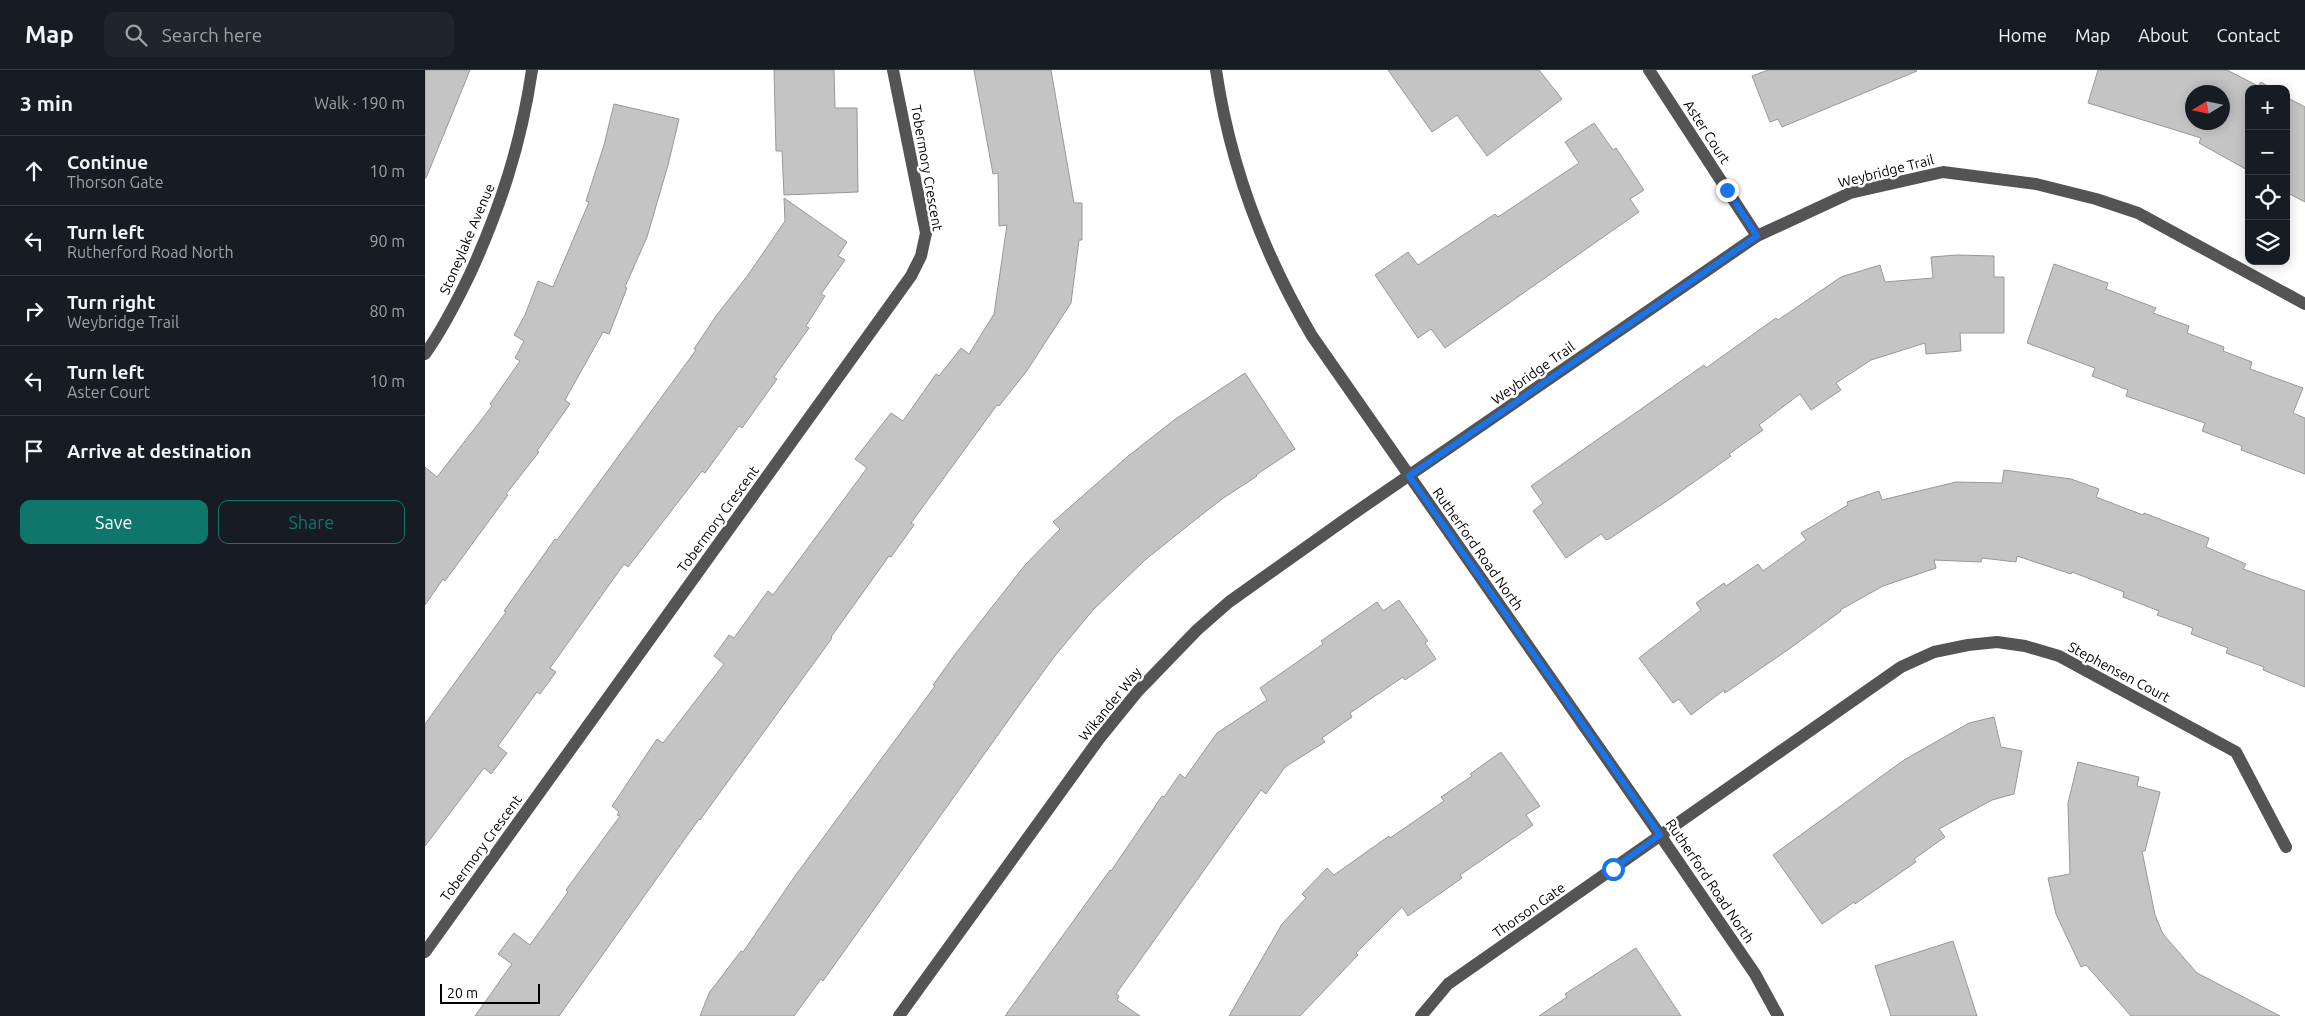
<!DOCTYPE html>
<meta charset="utf-8">
<style>
body{margin:0;font-family:Ubuntu,sans-serif;background:#20242c;color:#f1f3f6}
.controls{position:absolute;right:15px;top:15px;display:grid;overflow:hidden;border-radius:10px;box-shadow:0 2px 12px #0003}
.controls button{width:45px;height:45px;display:grid;place-items:center;padding:0;border:0;border-bottom:1px solid #363941;background:#171b24;color:#f1f3f6;font:25px sans-serif}
.compass{position:absolute;left:1760px;top:15px;width:45px;height:45px;border-radius:50%;background:#171b24;box-shadow:0 2px 12px #0003;rotate:260deg}
.scale{position:absolute;left:15px;bottom:12px;width:100px;box-sizing:border-box;padding-left:5px;border:2px solid #000;border-top:0;font-size:14px;line-height:18px;white-space:nowrap;color:#000;-webkit-text-stroke:4px #fff;paint-order:stroke}
.stop{position:absolute;width:15px;height:15px;margin:-11px;border:4px solid #1a73e8;border-radius:50%;background:#fff}
.stop.end{background:#1a73e8;border-color:#fff;box-shadow:0 1px 5px #0008}
.list{margin:0;padding:0;list-style:none}
h2{display:flex;justify-content:space-between;align-items:center;height:65px;margin:0;padding:0 20px;font-size:21px}
h2 small{font-size:16px;font-weight:400;color:#9ea1a6}
.list li{display:grid;grid-template-columns:32px 1fr auto;gap:15px;align-items:center;box-sizing:border-box;height:70px;padding:0 20px;border-top:1px solid #363941}
.list b{display:block;font-size:19px;white-space:nowrap}
.list p{margin:0;font-size:16px;white-space:nowrap;color:#9ea1a6}
.list em{font-size:16px;font-style:normal;color:#9ea1a6}
.actions{display:flex;gap:10px;padding:15px 20px}
.actions a{flex:1;padding:11px 0;border:1px solid #0f766e;border-radius:10px;text-align:center;font-size:18px;color:#0f766e}
.actions .main{background:#0f766e;color:#fff}
.icon{flex:none;width:28px;height:28px;fill:none;stroke:currentColor;stroke-width:2;stroke-linecap:round;stroke-linejoin:round}
.map{position:relative;flex:none;width:1880px;height:946px;overflow:hidden}
header{display:flex;align-items:center;gap:30px;box-sizing:border-box;height:70px;padding:0 25px;background:#171b24;border-bottom:1px solid #363941}
header strong{font-size:24px}
nav{display:flex;gap:28px;margin-inline-start:auto;font-size:18px}
.search{width:350px;height:45px;background:#20242c;display:flex;align-items:center;gap:12px;box-sizing:border-box;padding:0 18px;border-radius:10px;color:#9ea1a6;font-size:19px}
main{display:flex}
aside{flex:1;background:#171b24}
.map>svg:first-child{display:block}
.building{fill:#c4c4c4;stroke:#989898;fill-rule:evenodd}
.lines{fill:none;stroke-linecap:round;stroke-linejoin:round}
.minor{stroke:#545454;stroke-width:12}
.route{stroke:#1a73e8;stroke-width:6}
.labels{text-anchor:middle;dominant-baseline:central;stroke-width:5;stroke-linejoin:round;paint-order:stroke}
.street-label{font-size:14px;fill:#000;stroke:#fff}
</style>
<header>
<strong>Map</strong>
<div class="search"><svg class="icon" aria-label="search" viewBox="0 0 24 24"><circle cx="10" cy="10" r="6"/><path d="M15 15l6 6"/></svg>Search here</div>
<nav><a>Home</a><a>Map</a><a>About</a><a>Contact</a></nav>
</header>
<main>
<aside>
<h2>3 min<small>Walk · 190 m</small></h2>
<ul class="list">
<li><svg class="icon" aria-label="ahead" viewBox="0 0 24 24"><path d="M12 20V5M6 11l6-6 6 6"/></svg><div><b>Continue</b><p>Thorson Gate</p></div><em>10 m</em></li>
<li><svg class="icon" aria-label="left" viewBox="0 0 24 24"><path d="M17 20v-9H6M10 6l-5 5 5 5"/></svg><div><b>Turn left</b><p>Rutherford Road North</p></div><em>90 m</em></li>
<li><svg class="icon" aria-label="right" viewBox="0 0 24 24"><path d="M7 20v-9h11M14 6l5 5-5 5"/></svg><div><b>Turn right</b><p>Weybridge Trail</p></div><em>80 m</em></li>
<li><svg class="icon" aria-label="left" viewBox="0 0 24 24"><path d="M17 20v-9H6M10 6l-5 5 5 5"/></svg><div><b>Turn left</b><p>Aster Court</p></div><em>10 m</em></li>
<li><svg class="icon" aria-label="arrive" viewBox="0 0 24 24"><path d="M6 21V4h12l-3 4 3 4H6"/></svg><div><b>Arrive at destination</b></div></li>
</ul>
<div class="actions"><a class="main">Save</a><a>Share</a></div>
</aside>
<div class="map">
<svg width="1880" height="946" viewBox="0 0 1880 946">
<rect width="100%" height="100%" fill="#fff"/>
<g class="building">
<path d="M 0,0 L 45,0 L 1,108 L 0,108 Z"/>
<path d="M 349,0 L 409,0 L 410,38 L 432,38 L 433,122 L 359,125 L 357,81 L 351,81 Z"/>
<path d="M 549,0 L 626,0 L 649,133 L 657,133 L 657,170 L 654,170 L 646,233 L 601,302 L 574,336 L 572,335 L 486,453 L 489,455 L 466,487 L 464,486 L 406,567 L 407,568 L 275,750 L 274,749 L 134,946 L 50,946 L 87,894 L 73,884 L 89,863 L 105,875 L 143,822 L 141,820 L 195,746 L 192,745 L 194,742 L 187,736 L 232,669 L 238,673 L 299,594 L 289,586 L 304,565 L 309,568 L 343,521 L 348,525 L 442,398 L 430,389 L 466,343 L 478,351 L 511,304 L 514,306 L 536,278 L 544,284 L 569,244 L 582,155 L 574,156 L 573,103 L 568,104 Z"/>
<path d="M 963,0 L 1114,0 L 1137,29 L 1062,86 L 1032,45 L 1007,62 Z"/>
<path d="M 1343,0 L 1491,0 L 1492,1 L 1357,57 L 1353,49 L 1345,52 L 1327,6 Z"/>
<path d="M 1673,0 L 1802,0 L 1833,16 L 1836,12 L 1847,19 L 1824,19 L 1824,101 L 1774,73 L 1776,68 L 1663,33 ZM 1768,22 L 1798,22 L 1798,52 L 1768,52 Z"/>
<path d="M 1861,27 L 1880,37 L 1880,132 L 1861,122 Z"/>
<path d="M 189,34 L 254,49 L 243,95 L 222,167 L 200,217 L 202,218 L 184,264 L 178,262 L 140,330 L 145,334 L 112,381 L 114,382 L 81,424 L 83,425 L 20,511 L 18,509 L 0,535 L 0,397 L 12,407 L 67,336 L 65,334 L 95,291 L 90,288 L 99,271 L 89,265 L 100,245 L 113,211 L 128,217 L 164,132 L 161,131 L 179,75 Z"/>
<path d="M 1169,53 L 1188,80 L 1191,78 L 1219,120 L 1205,129 L 1214,142 L 1020,278 L 1006,259 L 993,268 L 950,205 L 983,182 L 993,195 L 1070,144 L 1073,147 L 1154,93 L 1140,72 Z"/>
<path d="M 359,128 L 422,172 L 413,186 L 420,190 L 396,224 L 400,226 L 381,256 L 384,258 L 349,307 L 352,309 L 317,358 L 314,356 L 280,403 L 277,401 L 203,497 L 199,494 L 125,598 L 131,602 L 115,624 L 112,622 L 73,676 L 82,683 L 66,704 L 59,698 L 0,776 L 0,654 L 81,542 L 79,541 L 130,469 L 132,470 L 271,280 L 269,279 L 291,246 L 323,205 L 360,151 Z"/>
<path d="M 1532,185 L 1569,186 L 1569,207 L 1579,207 L 1579,263 L 1535,263 L 1536,281 L 1501,284 L 1500,273 L 1446,290 L 1411,313 L 1416,320 L 1386,340 L 1375,324 L 1334,355 L 1338,360 L 1304,384 L 1306,386 L 1242,431 L 1184,469 L 1181,470 L 1176,464 L 1141,488 L 1108,441 L 1118,433 L 1106,416 L 1279,295 L 1281,298 L 1351,248 L 1353,250 L 1416,207 L 1455,195 L 1460,212 L 1508,208 L 1506,187 Z"/>
<path d="M 1629,194 L 1683,213 L 1681,219 L 1731,238 L 1728,243 L 1764,256 L 1762,263 L 1799,277 L 1798,281 L 1827,292 L 1825,299 L 1878,318 L 1868,343 L 1880,348 L 1880,404 L 1816,380 L 1817,376 L 1777,361 L 1780,353 L 1701,326 L 1703,320 L 1667,306 L 1670,298 L 1602,273 Z"/>
<path d="M 820,303 L 870,379 L 831,405 L 832,406 L 797,429 L 765,454 L 720,490 L 668,540 L 629,587 L 597,631 L 398,911 L 396,909 L 369,946 L 275,946 L 284,923 L 316,881 L 318,882 L 370,806 L 510,616 L 508,615 L 531,583 L 600,495 L 635,459 L 628,452 L 702,387 L 749,350 Z"/>
<path d="M 1579,400 L 1646,409 L 1674,419 L 1671,427 L 1718,445 L 1719,443 L 1784,468 L 1781,477 L 1821,494 L 1818,499 L 1880,521 L 1880,617 L 1838,600 L 1839,597 L 1801,583 L 1803,578 L 1766,564 L 1768,558 L 1732,545 L 1734,541 L 1698,527 L 1699,522 L 1647,502 L 1646,504 L 1592,486 L 1591,492 L 1557,488 L 1556,492 L 1509,490 L 1511,498 L 1458,516 L 1415,540 L 1416,541 L 1364,579 L 1300,623 L 1299,620 L 1266,645 L 1254,629 L 1248,633 L 1214,588 L 1276,540 L 1271,533 L 1299,513 L 1301,516 L 1333,494 L 1338,501 L 1381,470 L 1376,463 L 1423,435 L 1422,432 L 1454,421 L 1457,430 L 1531,412 L 1577,413 Z"/>
<path d="M 974,530 L 1003,571 L 1000,573 L 1011,589 L 980,610 L 978,607 L 925,643 L 927,647 L 897,668 L 900,672 L 860,697 L 841,724 L 836,720 L 691,924 L 694,926 L 692,930 L 715,946 L 580,946 L 685,800 L 686,801 L 737,726 L 739,727 L 755,704 L 760,708 L 792,663 L 842,630 L 835,618 L 898,574 L 896,571 L 952,532 L 958,541 Z"/>
<path d="M 1569,647 L 1576,677 L 1597,681 L 1589,724 L 1567,730 L 1514,759 L 1520,767 L 1489,789 L 1491,792 L 1430,834 L 1429,832 L 1397,854 L 1348,785 L 1479,690 L 1544,653 Z"/>
<path d="M 1076,682 L 1115,736 L 1101,745 L 1108,755 L 1035,805 L 1037,808 L 983,846 L 977,837 L 931,883 L 933,885 L 875,946 L 804,946 L 857,854 L 881,828 L 877,824 L 902,798 L 909,805 L 964,766 L 965,768 L 1019,731 L 1016,727 L 1047,706 L 1045,704 Z"/>
<path d="M 1653,692 L 1714,707 L 1712,716 L 1735,722 L 1720,781 L 1717,781 L 1730,845 L 1738,864 L 1772,903 L 1855,946 L 1706,946 L 1661,895 L 1656,897 L 1631,844 L 1623,808 L 1645,804 L 1643,733 Z"/>
<path d="M 1528,871 L 1552,946 L 1466,946 L 1450,896 Z"/>
<path d="M 1211,878 L 1256,946 L 1114,946 L 1142,927 L 1140,924 Z"/>
</g>
<g class="lines">
<g class="minor">
<path d="M 791,0 C 805,96 838,183 887,266 L 1235,765 L 1330,904 L 1353,946"/>
<path d="M 1224,0 L 1332,166"/>
<path d="M 0,284 C 18,259 32,231 45,204 C 76,136 96,74 107,0"/>
<path d="M 0,882 L 486,206 L 496,186 L 501,163 L 468,0"/>
<path d="M 474,946 L 674,669 L 713,621 L 772,560 L 804,532 L 925,446 L 1332,166 L 1425,123 L 1518,102 L 1611,114 L 1671,129 L 1713,143 L 1880,234"/>
<path d="M 996,946 L 1023,914 L 1476,597 L 1509,582 L 1543,575 L 1572,572 L 1600,576 L 1634,586 L 1811,682 L 1861,777"/>
</g>
</g>
<g class="lines">
<path class="route" d="M 1188,799 L 1235,765 L 984,406 L 1332,166 L 1302,120"/>
</g>
<g class="labels">
<g class="street-label">
<text transform="translate(1282 62) rotate(57)">Aster Court</text>
<text transform="translate(502 98) rotate(80)">Tobermory Crescent</text>
<text transform="translate(1461 101) rotate(-14)">Weybridge Trail</text>
<text transform="translate(42 169) rotate(-67)">Stoneylake Avenue</text>
<text transform="translate(1108 303) rotate(-35)">Weybridge Trail</text>
<text transform="translate(293 449) rotate(-54)">Tobermory Crescent</text>
<text transform="translate(1053 479) rotate(55)">Rutherford Road North</text>
<text transform="translate(1694 602) rotate(28)">Stephensen Court</text>
<text transform="translate(685 634) rotate(-51)">Wikander Way</text>
<text transform="translate(56 778) rotate(-54)">Tobermory Crescent</text>
<text transform="translate(1285 811) rotate(56)">Rutherford Road North</text>
<text transform="translate(1104 840) rotate(-35)">Thorson Gate</text>
</g>
</g>
</svg>
<div class="controls">
<button>+</button>
<button>−</button>
<button><svg class="icon" aria-label="locate" viewBox="0 0 24 24"><circle cx="12" cy="12" r="6"/><path d="M12 2v4M12 18v4M2 12h4M18 12h4"/></svg></button>
<button><svg class="icon" aria-label="layers" viewBox="0 0 24 24"><path d="M12 4l9 5-9 5-9-5zM3 14l9 5 9-5"/></svg></button>
</div>
<svg class="compass" viewBox="-18 -18 36 36"><path d="M0-13l5 13h-10z" fill="#e53935"/><path d="M0 13l5-13h-10z" fill="#9ea1a6"/></svg>
<div class="scale">20 m</div>
<div class="stop" style="left:1188px;top:799px"></div>
<div class="stop end" style="left:1302px;top:120px"></div>
</div>
</main>
